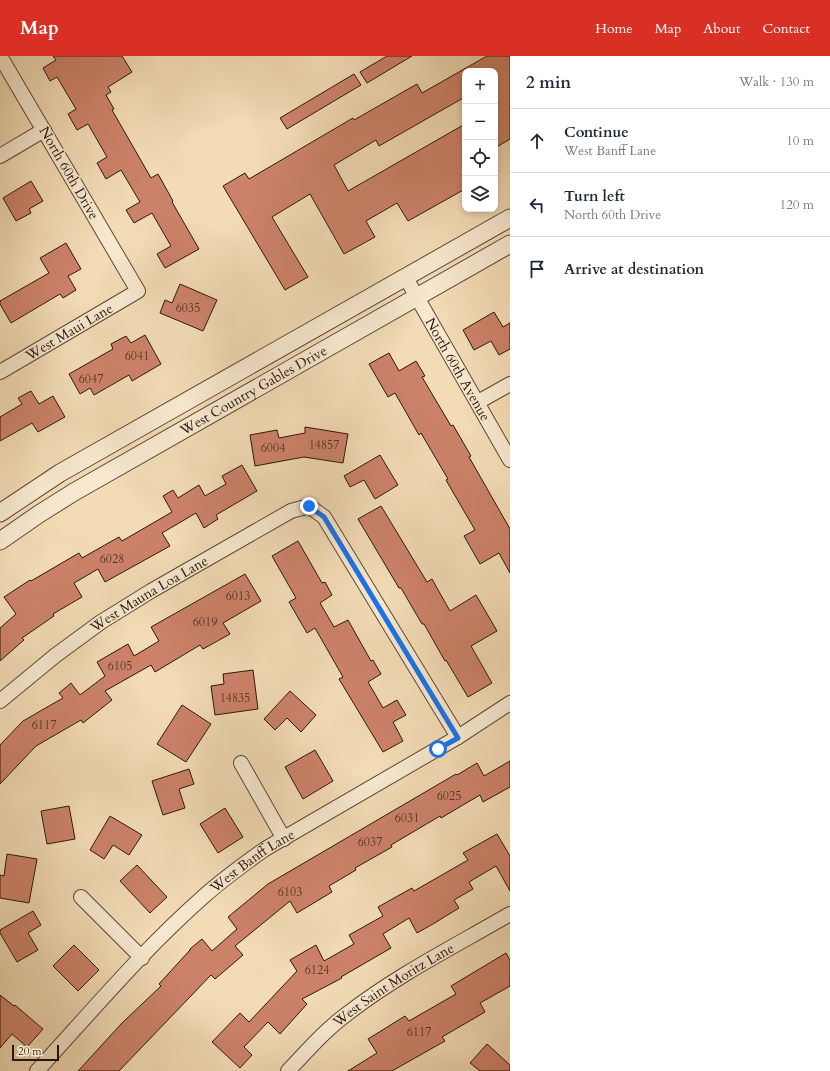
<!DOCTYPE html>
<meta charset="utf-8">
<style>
body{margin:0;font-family:Cardo,serif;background:#f2f2f3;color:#1f2937}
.controls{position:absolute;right:12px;top:12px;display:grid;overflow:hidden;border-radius:8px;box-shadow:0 2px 6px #0003}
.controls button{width:36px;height:36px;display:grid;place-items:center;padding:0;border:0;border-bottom:1px solid #e0e1e3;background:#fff;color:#1f2937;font:20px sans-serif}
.scale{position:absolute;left:12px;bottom:10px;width:47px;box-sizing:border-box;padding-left:4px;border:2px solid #2c170c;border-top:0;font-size:11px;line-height:14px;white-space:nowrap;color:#2c170c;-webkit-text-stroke:3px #f7e8cf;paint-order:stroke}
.stop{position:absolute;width:12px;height:12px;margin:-9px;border:3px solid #1a73e8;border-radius:50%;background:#fff}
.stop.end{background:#1a73e8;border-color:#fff;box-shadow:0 1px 4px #0008}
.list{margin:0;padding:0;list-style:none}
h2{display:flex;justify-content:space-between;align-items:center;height:52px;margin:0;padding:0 16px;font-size:17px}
h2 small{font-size:13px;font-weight:400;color:#747a83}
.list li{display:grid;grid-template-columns:26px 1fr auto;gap:12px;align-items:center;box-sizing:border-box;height:64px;padding:0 16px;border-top:1px solid #e0e1e3}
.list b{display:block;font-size:15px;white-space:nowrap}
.list p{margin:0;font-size:13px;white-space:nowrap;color:#747a83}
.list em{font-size:13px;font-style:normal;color:#747a83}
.icon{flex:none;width:22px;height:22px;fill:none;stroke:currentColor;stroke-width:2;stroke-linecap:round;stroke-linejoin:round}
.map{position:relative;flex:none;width:510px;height:1015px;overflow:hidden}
header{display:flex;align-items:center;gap:24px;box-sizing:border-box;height:56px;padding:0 20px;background:#d93025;color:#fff}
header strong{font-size:19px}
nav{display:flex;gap:22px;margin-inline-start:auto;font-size:14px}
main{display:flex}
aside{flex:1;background:#fff}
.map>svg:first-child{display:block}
.building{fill:#cc8269;stroke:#2c170c}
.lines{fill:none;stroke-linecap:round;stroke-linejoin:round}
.minor-casing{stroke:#5e4836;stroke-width:16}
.tertiary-casing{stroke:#5e4836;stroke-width:19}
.minor{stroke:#f7e8cf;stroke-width:14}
.tertiary{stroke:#f7e8cf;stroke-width:17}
.route{stroke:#1a73e8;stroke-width:5}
.labels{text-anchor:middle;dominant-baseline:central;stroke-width:3;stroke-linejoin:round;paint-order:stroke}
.number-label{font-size:12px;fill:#543223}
.street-label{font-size:14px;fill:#2c170c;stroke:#f7e8cf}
</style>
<header>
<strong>Map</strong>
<nav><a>Home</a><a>Map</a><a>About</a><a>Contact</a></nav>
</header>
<main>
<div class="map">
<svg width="510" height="1015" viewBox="0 0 510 1015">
<rect width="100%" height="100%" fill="#f2dbb5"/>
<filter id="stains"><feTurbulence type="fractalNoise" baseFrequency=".005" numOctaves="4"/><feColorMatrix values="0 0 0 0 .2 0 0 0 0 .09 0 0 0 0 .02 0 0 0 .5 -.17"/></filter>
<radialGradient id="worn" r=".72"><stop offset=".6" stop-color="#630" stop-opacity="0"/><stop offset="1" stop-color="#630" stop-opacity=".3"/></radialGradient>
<g class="building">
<path d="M 53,0 L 122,0 L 132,16 L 108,31 L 111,36 L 106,39 L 114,53 L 112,54 L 151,122 L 158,118 L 173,145 L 172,146 L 199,193 L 165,212 L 157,198 L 171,190 L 152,157 L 134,167 L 126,154 L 140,146 L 121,114 L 106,123 L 97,107 L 107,101 L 88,68 L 77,74 L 68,58 L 76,53 L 57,21 L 50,25 L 43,12 L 56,4 Z"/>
<path d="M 387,0 L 412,0 L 367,27 L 360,16 Z"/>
<path d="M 487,0 L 510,0 L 510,83 L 495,92 L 495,15 L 465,15 L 465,41 L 379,90 L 376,84 L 334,109 L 348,135 L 465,68 L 465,133 L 408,165 L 397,147 L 366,165 L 375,181 L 344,198 L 310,138 L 272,161 L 308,221 L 285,234 L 223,130 L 245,117 L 249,123 L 353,62 L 354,64 L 417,28 L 422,37 Z"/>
<path d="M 354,18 L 361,29 L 287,73 L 280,62 Z"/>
<path d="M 31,125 L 43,145 L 29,153 L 31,157 L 16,165 L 3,142 Z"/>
<path d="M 66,187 L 81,213 L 68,220 L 76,234 L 63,242 L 60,238 L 11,267 L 0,248 L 0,245 L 49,217 L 40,202 Z"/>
<path d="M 180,228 L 217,244 L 203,275 L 160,257 L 165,244 L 172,247 Z"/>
<path d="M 494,256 L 503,271 L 510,267 L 510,293 L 499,299 L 491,285 L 474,294 L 463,274 Z"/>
<path d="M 145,279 L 161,308 L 132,325 L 129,319 L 94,339 L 90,332 L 80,338 L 69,318 L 113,293 L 111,288 L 126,280 L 131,287 Z"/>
<path d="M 389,297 L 399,315 L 416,305 L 425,320 L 422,321 L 451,370 L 453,369 L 471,400 L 469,401 L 510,473 L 510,517 L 499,497 L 480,508 L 464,480 L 475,474 L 446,424 L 448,423 L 421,377 L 419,379 L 395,337 L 388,341 L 369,308 Z"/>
<path d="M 31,335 L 39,348 L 53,340 L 65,361 L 38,376 L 32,367 L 0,385 L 0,361 L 22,348 L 18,342 Z"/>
<path d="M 305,371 L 348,378 L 343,407 L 304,401 L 255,410 L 250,379 L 277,374 L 279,382 L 305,377 Z"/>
<path d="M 380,399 L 398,429 L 375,443 L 364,424 L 350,431 L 344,420 Z"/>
<path d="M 242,409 L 257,435 L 216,459 L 218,463 L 204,472 L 196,457 L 162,477 L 170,490 L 105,526 L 98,513 L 74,527 L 82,541 L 53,558 L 54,560 L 22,582 L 24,584 L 0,605 L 0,572 L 16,558 L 4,541 L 30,524 L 31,525 L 79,497 L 82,502 L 119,481 L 122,485 L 172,456 L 163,440 L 173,434 L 178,442 L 199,429 L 205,440 L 226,428 L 222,420 Z"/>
<path d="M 381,450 L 427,526 L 432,523 L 450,555 L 476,539 L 497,575 L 471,590 L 492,627 L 468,641 L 446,604 L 445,605 L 424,568 L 422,568 L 401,532 L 399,532 L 358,463 Z"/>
<path d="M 298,485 L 322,527 L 325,526 L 332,539 L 320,547 L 334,571 L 348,564 L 371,605 L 373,604 L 381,618 L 368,626 L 383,652 L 397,644 L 406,659 L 393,666 L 403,685 L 383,696 L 339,623 L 343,621 L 315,572 L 307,577 L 289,546 L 296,542 L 272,500 Z"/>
<path d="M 245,518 L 261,545 L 223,567 L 230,578 L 203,593 L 200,589 L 155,616 L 151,609 L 105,635 L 112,644 L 83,667 L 81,664 L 36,690 L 0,728 L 0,689 L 23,665 L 63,642 L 59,637 L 71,627 L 80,639 L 105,620 L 97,606 L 128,588 L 134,600 L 159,585 L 151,571 Z"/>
<path d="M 253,614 L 258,653 L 215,659 L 211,630 L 224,628 L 223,618 Z"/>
<path d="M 290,635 L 316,659 L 301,676 L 287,662 L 275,674 L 264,663 Z"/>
<path d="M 182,649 L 211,668 L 186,706 L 157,688 Z"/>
<path d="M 315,694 L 333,725 L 303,743 L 285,711 Z"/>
<path d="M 510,705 L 510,731 L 483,746 L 480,739 L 441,762 L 440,760 L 391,789 L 392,791 L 355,812 L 356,814 L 329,830 L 332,836 L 297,857 L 290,845 L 235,890 L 243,899 L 215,923 L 211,919 L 119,1015 L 78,1015 L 122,967 L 161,930 L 159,928 L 190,894 L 190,893 L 202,883 L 212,895 L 237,873 L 228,861 L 268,828 L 456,718 L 457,719 L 477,707 L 484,720 Z"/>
<path d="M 189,713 L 194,728 L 179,733 L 185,752 L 163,759 L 152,725 Z"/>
<path d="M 69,750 L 75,783 L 47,788 L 41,755 Z"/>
<path d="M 225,752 L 243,781 L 218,797 L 200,768 Z"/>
<path d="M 110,760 L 142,779 L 129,799 L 113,789 L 104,803 L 90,794 Z"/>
<path d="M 497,778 L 510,800 L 510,835 L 496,810 L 469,826 L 473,833 L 454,844 L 459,852 L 433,868 L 417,877 L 409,862 L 383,878 L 391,892 L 341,921 L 342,922 L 302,943 L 307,948 L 280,978 L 268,966 L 244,991 L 252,999 L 240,1012 L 212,986 L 240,957 L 249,966 L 297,915 L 290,904 L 316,889 L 324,905 L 354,888 L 349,879 L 383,860 L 378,851 L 412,832 L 414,835 L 468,804 L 463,797 Z"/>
<path d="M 7,798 L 37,803 L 29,847 L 0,842 L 0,819 L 4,820 Z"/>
<path d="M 137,809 L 167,841 L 150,857 L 120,825 Z"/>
<path d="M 33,855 L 41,869 L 28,877 L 38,894 L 17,906 L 0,877 L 0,874 Z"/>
<path d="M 74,889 L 99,914 L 78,935 L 53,910 Z"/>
<path d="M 506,897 L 510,904 L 510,930 L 480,947 L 485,956 L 442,981 L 445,985 L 392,1015 L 348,1015 L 377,997 L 368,983 L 405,960 L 409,965 L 456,938 L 451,930 Z"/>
<path d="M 0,939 L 14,950 L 15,949 L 43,973 L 27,991 L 12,978 L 0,992 Z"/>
<path d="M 487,988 L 510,1009 L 510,1015 L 480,1015 L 470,1007 Z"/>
</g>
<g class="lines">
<defs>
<g id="minor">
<path d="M 0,100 L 44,74"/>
<path id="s1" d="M 406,222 L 510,404"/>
<path id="s2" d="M 0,316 L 138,235 L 0,0"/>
<path d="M 478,346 L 510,328"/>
<path id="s3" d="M 0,645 L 56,599 L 101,566 L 151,535 L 291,455 L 309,450 L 324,461 L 458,681"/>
<path d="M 241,707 L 284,783"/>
<path d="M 81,841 L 142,902"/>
<path id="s4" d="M 37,1015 C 91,956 143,894 203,841 C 222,824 244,808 265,793 L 458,681 L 510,647"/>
<path id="s5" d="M 288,1015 C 307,995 325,974 347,958 C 397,919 455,890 510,858"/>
</g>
<g id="tertiary">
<path d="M 0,457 L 60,417 L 510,162"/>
<path id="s6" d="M 0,485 L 39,458 L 74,436 L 510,188"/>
</g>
</defs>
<use href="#minor" class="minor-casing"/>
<use href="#tertiary" class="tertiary-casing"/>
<use href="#minor" class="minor"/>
<use href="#tertiary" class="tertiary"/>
</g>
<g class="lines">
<path class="route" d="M 309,450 L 324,461 L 458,682 L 438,693"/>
</g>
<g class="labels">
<g class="number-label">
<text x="188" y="252">6035</text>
<text x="137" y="300">6041</text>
<text x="91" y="323">6047</text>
<text x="324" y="389">14857</text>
<text x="273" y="392">6004</text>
<text x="112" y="503">6028</text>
<text x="238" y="540">6013</text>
<text x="205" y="566">6019</text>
<text x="120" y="610">6105</text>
<text x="235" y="642">14835</text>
<text x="44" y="669">6117</text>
<text x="449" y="740">6025</text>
<text x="407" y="762">6031</text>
<text x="370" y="786">6037</text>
<text x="290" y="836">6103</text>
<text x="317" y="914">6124</text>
<text x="419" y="976">6117</text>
</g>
<g class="street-label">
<text transform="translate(69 117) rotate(60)">North 60th Drive</text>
<text stroke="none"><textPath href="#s2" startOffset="80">West Maui Lane</textPath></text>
<text stroke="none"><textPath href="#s1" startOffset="105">North 60th Avenue</textPath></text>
<text stroke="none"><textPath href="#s6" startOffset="295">West Country Gables Drive</textPath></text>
<text stroke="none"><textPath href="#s3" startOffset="184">West Mauna Loa Lane</textPath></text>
<text stroke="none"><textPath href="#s4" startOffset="302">West Banff Lane</textPath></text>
<text stroke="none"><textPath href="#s5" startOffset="137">West Saint Moritz Lane</textPath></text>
</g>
</g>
<rect width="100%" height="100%" filter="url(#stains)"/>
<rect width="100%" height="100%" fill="url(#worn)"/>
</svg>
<div class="controls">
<button>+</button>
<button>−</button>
<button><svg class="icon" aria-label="locate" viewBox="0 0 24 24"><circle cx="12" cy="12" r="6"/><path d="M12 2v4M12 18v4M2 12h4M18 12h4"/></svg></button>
<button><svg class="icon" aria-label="layers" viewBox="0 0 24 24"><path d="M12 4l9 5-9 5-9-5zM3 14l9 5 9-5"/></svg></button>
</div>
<div class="scale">20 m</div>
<div class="stop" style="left:438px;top:693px"></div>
<div class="stop end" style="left:309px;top:450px"></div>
</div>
<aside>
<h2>2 min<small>Walk · 130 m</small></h2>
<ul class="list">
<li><svg class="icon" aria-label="ahead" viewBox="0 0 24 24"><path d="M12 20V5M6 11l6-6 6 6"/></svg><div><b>Continue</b><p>West Banff Lane</p></div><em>10 m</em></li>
<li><svg class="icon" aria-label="left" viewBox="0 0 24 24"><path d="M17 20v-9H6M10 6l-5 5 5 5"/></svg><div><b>Turn left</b><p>North 60th Drive</p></div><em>120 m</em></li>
<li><svg class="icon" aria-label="arrive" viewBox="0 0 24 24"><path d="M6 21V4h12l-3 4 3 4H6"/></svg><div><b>Arrive at destination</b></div></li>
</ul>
</aside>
</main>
